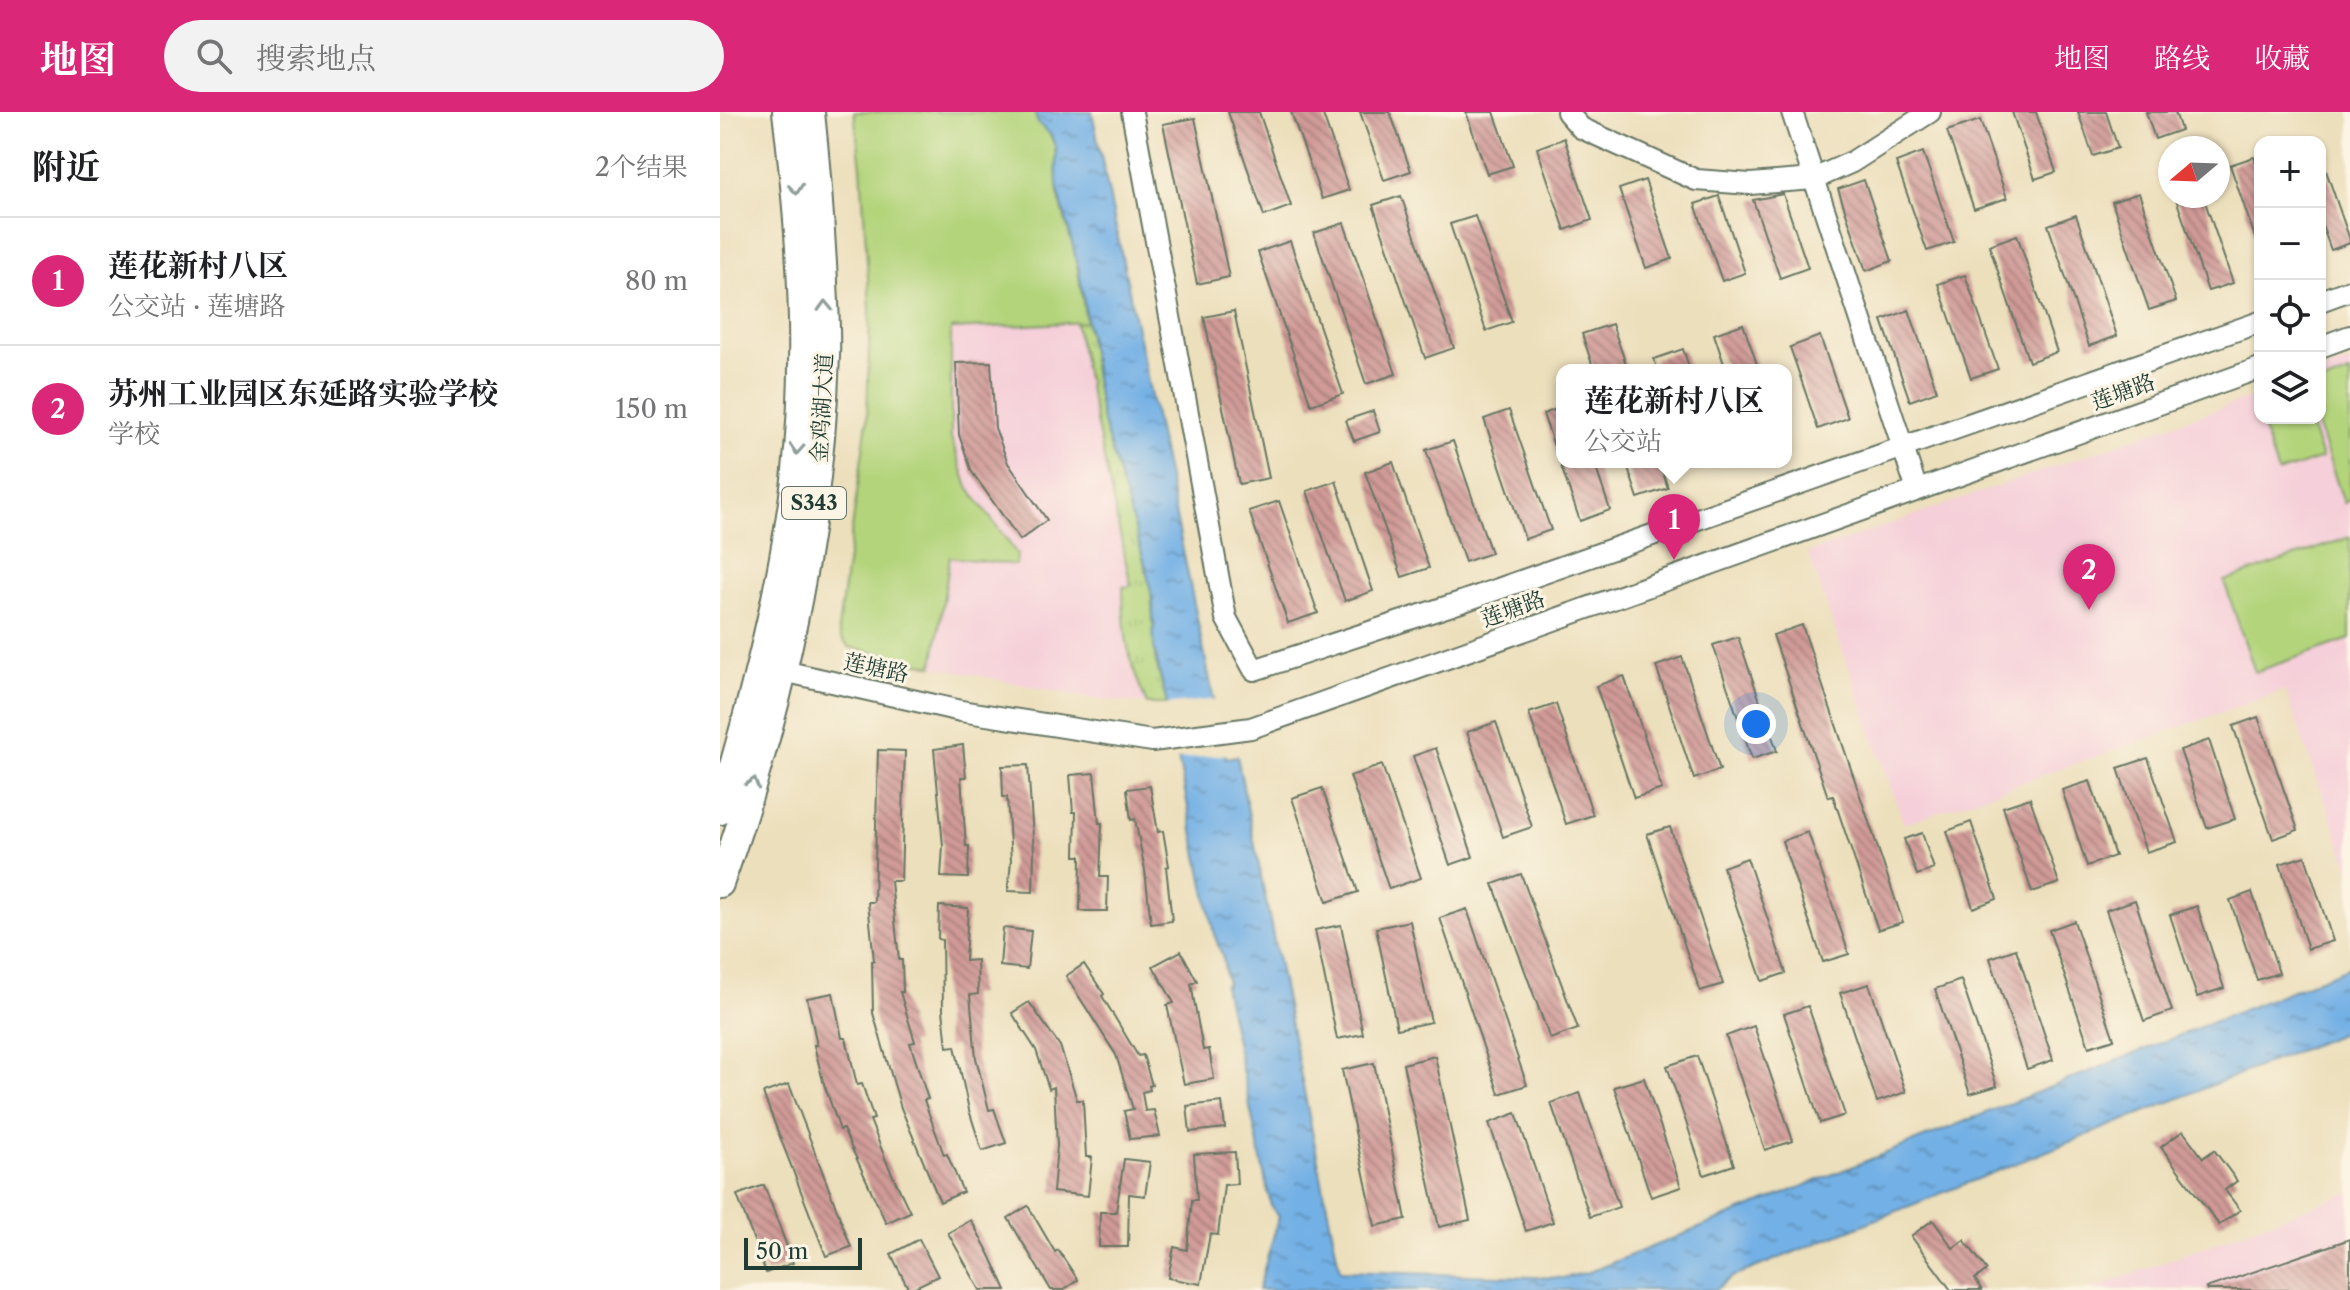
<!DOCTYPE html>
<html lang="zh">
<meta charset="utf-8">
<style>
body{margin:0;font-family:"Libre Caslon Text","Noto Serif SC",serif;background:#f2f2f2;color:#202124}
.controls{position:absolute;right:24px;top:24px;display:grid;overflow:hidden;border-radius:16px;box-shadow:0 2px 6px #0004}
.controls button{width:72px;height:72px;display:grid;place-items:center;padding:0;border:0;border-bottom:2px solid #e0e0e0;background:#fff;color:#202124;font:40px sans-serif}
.compass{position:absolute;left:1438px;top:24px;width:72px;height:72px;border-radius:50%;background:#fff;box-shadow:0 2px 6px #0004;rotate:251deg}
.scale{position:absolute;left:24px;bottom:20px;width:118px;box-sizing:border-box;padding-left:8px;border:4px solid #1f3d34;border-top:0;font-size:22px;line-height:28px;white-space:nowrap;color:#1f3d34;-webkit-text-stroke:6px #fcf5e5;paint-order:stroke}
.you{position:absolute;left:1036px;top:612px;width:28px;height:28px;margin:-20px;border:6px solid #fff;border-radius:50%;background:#1a73e8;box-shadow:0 0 0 12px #1a73e833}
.badge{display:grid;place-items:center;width:52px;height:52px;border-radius:50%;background:#db2777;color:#fff;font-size:26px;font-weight:700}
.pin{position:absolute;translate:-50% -66px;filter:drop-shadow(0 2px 4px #0008)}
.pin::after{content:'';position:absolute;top:42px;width:28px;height:24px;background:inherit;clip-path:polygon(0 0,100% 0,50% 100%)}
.popup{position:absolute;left:836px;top:252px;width:236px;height:104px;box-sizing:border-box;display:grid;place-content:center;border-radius:16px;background:#fff;filter:drop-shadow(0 2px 6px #0005);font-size:26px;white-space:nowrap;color:#757577}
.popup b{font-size:30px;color:#202124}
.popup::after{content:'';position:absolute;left:50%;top:100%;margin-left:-16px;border:16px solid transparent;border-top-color:#fff}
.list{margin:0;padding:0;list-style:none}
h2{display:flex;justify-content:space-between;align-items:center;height:104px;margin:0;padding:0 32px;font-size:34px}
h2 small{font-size:26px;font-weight:400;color:#757577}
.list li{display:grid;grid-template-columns:52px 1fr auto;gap:24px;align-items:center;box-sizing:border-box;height:128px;padding:0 32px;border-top:2px solid #e0e0e0}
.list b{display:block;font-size:30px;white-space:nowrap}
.list p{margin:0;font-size:26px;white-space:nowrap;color:#757577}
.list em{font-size:26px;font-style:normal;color:#757577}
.icon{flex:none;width:44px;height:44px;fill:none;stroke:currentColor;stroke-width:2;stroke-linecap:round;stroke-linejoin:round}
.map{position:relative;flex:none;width:1630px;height:1178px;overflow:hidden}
header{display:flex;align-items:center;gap:48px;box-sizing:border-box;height:112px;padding:0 40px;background:#db2777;color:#fff}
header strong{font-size:38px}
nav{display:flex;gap:44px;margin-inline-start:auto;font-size:28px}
.search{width:560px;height:72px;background:#f2f2f2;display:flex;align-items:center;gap:20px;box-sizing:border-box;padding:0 28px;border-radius:44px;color:#757577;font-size:30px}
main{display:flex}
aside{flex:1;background:#fff}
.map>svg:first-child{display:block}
.built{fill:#f5cfd9}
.grass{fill:url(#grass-tufts);stroke:#6a8858;stroke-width:2}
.park{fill:#b4d47c;stroke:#6a8858;stroke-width:2}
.water{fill:url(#water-ripples);stroke:#49768c;stroke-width:2}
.pier{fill:#ecdfbc}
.building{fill:url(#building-back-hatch)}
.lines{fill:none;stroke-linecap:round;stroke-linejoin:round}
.minor-casing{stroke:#677664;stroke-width:24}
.major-casing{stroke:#677664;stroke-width:30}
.minor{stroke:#fff;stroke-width:20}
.major{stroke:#fff;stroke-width:26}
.oneway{stroke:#8f9e9a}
.labels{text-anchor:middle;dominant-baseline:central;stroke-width:6;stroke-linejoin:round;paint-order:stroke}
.shield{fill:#fcf5e5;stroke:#617469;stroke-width:2}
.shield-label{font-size:20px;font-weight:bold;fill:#1f3d34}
.street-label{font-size:22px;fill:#1f3d34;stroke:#fcf5e5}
</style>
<header>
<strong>地图</strong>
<div class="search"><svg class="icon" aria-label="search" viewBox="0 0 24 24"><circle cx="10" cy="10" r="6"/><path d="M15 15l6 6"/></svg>搜索地点</div>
<nav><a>地图</a><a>路线</a><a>收藏</a></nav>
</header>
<main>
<aside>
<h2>附近<small>2个结果</small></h2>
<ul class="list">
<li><span class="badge">1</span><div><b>莲花新村八区</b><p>公交站 · 莲塘路</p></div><em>80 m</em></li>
<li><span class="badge">2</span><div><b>苏州工业园区东延路实验学校</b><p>学校</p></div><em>150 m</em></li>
</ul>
</aside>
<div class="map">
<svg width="1630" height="1178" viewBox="0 0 1630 1178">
<defs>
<pattern id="grass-tufts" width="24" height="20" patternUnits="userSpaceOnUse" patternTransform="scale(2)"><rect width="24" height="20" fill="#b4d47c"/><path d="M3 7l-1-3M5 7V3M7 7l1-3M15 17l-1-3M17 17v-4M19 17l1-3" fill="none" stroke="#9ab76c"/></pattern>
<pattern id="water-ripples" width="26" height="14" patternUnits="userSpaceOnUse" patternTransform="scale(2)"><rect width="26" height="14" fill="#73b0e5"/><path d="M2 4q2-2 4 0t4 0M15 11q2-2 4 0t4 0" fill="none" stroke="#5e90ba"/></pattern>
<pattern id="building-back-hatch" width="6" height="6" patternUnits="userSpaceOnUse" patternTransform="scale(2)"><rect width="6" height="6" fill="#d09a97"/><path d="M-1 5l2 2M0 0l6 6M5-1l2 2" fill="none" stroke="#a87f7c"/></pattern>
</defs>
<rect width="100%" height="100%" fill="#fcf5e5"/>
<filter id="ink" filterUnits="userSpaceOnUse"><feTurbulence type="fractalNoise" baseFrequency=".0125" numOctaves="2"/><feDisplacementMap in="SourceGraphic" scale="16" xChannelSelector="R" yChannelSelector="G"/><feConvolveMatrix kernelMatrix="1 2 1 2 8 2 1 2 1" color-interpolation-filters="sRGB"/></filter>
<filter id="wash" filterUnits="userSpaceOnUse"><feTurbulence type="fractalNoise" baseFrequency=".006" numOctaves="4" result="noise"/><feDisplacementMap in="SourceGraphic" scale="32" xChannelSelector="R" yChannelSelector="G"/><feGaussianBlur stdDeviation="1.8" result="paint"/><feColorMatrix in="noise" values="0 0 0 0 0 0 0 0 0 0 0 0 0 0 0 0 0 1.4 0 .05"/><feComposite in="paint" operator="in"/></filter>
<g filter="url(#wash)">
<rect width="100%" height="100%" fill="#ecdfbc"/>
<g class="built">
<path d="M 355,210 L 411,475 L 403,476 L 406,532 L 411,556 L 427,592 L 372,587 L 213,554 L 230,444 L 295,453 L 297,442 L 248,375 L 231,326 L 231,216 Z"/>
<path d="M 1630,250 L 1630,758 L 1565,578 L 1184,712 L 1088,441 L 1540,282 L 1540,306 L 1600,306 L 1600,260 Z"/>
<path d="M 1630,1080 L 1630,1178 L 1370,1178 Z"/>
</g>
<path class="grass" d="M 355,210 L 366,210 L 381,304 L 413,407 L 431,478 L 435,546 L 447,592 L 427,592 C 408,549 403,522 403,475 L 411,474 Z"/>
<g class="park">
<path d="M 134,0 L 314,0 L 318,11 L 328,19 L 335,33 L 338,82 L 356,146 L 366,210 L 231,217 L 231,326 L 248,375 L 297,442 L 296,453 L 230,445 L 213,554 L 129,535 L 121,526 L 118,517 L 147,309 L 150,197 L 141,55 Z"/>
<path d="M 1630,261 L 1630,388 L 1624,391 L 1595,306 L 1600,306 L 1600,272 Z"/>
<path d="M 1540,299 L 1540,306 L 1588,306 L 1602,346 L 1558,361 L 1537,300 Z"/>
<path d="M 1630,425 L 1630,527 L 1535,560 L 1504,469 Z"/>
</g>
<path class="water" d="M 314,0 L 372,0 L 506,646 L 517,644 L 620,1159 L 843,1166 L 869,1160 L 1630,855 L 1630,918 L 1012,1165 L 995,1178 L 538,1178 L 559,1105 L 551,1094 L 504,873 L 507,872 L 503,846 L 494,822 L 447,592 L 434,536 L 433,490 L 425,451 L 381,304 L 359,158 L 337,73 L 336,37 L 331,23 L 318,11 Z"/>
<path class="pier" d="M 497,587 L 508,642 L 454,648 L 443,593 Z"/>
<g id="blocks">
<g class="building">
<path d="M 508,0 L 539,0 L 571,94 L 544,104 Z"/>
<path d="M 571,0 L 602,0 L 629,78 L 602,87 Z"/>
<path d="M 640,0 L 670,0 L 691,59 L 664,68 Z"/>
<path d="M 746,0 L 774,0 L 793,54 L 767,62 Z"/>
<path d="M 1292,0 L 1316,0 L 1336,60 L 1315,67 Z"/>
<path d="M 1358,0 L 1386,0 L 1398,36 L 1373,44 Z"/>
<path d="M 1426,0 L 1455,0 L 1461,18 L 1435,27 Z"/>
<path d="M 475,6 L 509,165 L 477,172 L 443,12 Z"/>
<path d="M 1260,8 L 1287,86 L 1254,97 L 1227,19 Z"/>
<path d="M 844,26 L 872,108 L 845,118 L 817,36 Z"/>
<path d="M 1203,40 L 1234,130 L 1207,139 L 1176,50 Z"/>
<path d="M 1534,45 L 1540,63 L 1540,134 L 1538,134 L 1510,53 Z"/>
<path d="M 1600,47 L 1602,47 L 1630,128 L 1630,131 L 1611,138 L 1600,107 Z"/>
<path d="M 925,68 L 952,147 L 926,156 L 899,77 Z"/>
<path d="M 1144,68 L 1172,149 L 1146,159 L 1118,77 Z"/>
<path d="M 1419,81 L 1456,189 L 1429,198 L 1392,90 Z"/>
<path d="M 1063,82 L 1088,156 L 1060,166 L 1033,88 Z"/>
<path d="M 681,84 L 734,236 L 705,246 L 653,93 Z"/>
<path d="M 999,84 L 1025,161 L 1002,169 L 975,92 Z"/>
<path d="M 1455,84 L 1483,84 L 1513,171 L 1488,179 Z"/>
<path d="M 1356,103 L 1397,224 L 1369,234 L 1328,113 Z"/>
<path d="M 755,104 L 792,210 L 766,219 L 730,112 Z"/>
<path d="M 624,111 L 676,262 L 646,272 L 594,121 Z"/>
<path d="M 1297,123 L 1337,240 L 1309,250 L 1269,133 Z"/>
<path d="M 570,129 L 623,282 L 591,293 L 538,140 Z"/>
<path d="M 1245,163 L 1278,257 L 1251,266 L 1218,172 Z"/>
<path d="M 1189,198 L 1217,279 L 1190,289 L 1162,208 Z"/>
<path d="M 514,199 L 549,366 L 519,372 L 484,205 Z"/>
<path d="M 892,212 L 908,258 L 874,258 L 862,222 Z"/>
<path d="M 1023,212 L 1039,258 L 1006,258 L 994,222 Z"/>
<path d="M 1100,224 L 1128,306 L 1098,317 L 1070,235 Z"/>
<path d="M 963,237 L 970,258 L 938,258 L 934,247 Z"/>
<path d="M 271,250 L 275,316 L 288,351 L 327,408 L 300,428 L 252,360 L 239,323 L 236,251 Z"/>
<path d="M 842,295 L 842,350 L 874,350 L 890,398 L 860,409 L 823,302 Z"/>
<path d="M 789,298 L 831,418 L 805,427 L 764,307 Z"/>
<path d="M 653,299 L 660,320 L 634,329 L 626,308 Z"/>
<path d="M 733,329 L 771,441 L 745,450 L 706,338 Z"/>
<path d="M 673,350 L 709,456 L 682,465 L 645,360 Z"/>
<path d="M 906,350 L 939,350 L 948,376 L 918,386 Z"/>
<path d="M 616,369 L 653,479 L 625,489 L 587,379 Z"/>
<path d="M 559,389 L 598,501 L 568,511 L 529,399 Z"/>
<path d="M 1082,513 L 1183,810 L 1158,818 L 1113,684 L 1108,685 L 1053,523 Z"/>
<path d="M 1018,525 L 1057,639 L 1032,647 L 993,533 Z"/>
<path d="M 962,545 L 1000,658 L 974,667 L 936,554 Z"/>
<path d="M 904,564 L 942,677 L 914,686 L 876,574 Z"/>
<path d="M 836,592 L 873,703 L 846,712 L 809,601 Z"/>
<path d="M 1538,605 L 1578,718 L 1553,727 L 1513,614 Z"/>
<path d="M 776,610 L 812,715 L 783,725 L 747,620 Z"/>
<path d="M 1489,628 L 1515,707 L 1487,716 L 1460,638 Z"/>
<path d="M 243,633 L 246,665 L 241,665 L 246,734 L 249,734 L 248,766 L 221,765 L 223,734 L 214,637 Z"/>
<path d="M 716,636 L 753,745 L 730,753 L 693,644 Z"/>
<path d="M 158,638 L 185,639 L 181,769 L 171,769 L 179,848 L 182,848 L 183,880 L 180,880 L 195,930 L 190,931 L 208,987 L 204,988 L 224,1043 L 227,1042 L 243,1080 L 220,1090 L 181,996 L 153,901 L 152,849 L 154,849 L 148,790 L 154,790 Z"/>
<path d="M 1428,646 L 1457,730 L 1426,740 L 1398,656 Z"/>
<path d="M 308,653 L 314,740 L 313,780 L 288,779 L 291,749 L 287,685 L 283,685 L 282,654 Z"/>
<path d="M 662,653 L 701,766 L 669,777 L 630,664 Z"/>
<path d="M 374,661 L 379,711 L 382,711 L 380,765 L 388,765 L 387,799 L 360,799 L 361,744 L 355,744 L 356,700 L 353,700 L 350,663 Z"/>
<path d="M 1370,669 L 1395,744 L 1367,754 L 1342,678 Z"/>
<path d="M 430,674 L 438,720 L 443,719 L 449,754 L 446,755 L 452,809 L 431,812 L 425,758 L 415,707 L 411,708 L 407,677 Z"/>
<path d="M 602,676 L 638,780 L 607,790 L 572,686 Z"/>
<path d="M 1310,686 L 1339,771 L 1312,780 L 1283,695 Z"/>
<path d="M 1251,710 L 1277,787 L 1253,796 L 1227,719 Z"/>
<path d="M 950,715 L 1003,872 L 980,879 L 927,722 Z"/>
<path d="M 1088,720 L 1129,842 L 1103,850 L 1062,729 Z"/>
<path d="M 1202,721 L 1214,757 L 1197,763 L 1184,727 Z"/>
<path d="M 1585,744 L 1613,829 L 1588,837 L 1560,752 Z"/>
<path d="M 1027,746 L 1066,861 L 1042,869 L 1003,755 Z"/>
<path d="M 801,762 L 858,917 L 830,927 L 773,772 Z"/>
<path d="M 1532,780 L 1559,861 L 1537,868 L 1510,788 Z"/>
<path d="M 1415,788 L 1452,899 L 1424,909 L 1386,798 Z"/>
<path d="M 219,794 L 248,796 L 245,849 L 257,848 L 258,882 L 250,883 L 256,946 L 269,998 L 274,997 L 286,1031 L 262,1039 L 249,998 L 235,934 L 227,935 L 223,898 L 222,828 L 218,827 Z"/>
<path d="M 1477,794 L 1504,876 L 1477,885 L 1450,803 Z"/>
<path d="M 747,797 L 807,973 L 779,982 L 720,806 Z"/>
<path d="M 690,809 L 711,910 L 677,917 L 656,816 Z"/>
<path d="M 1354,809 L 1394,927 L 1369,935 L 1329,818 Z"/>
<path d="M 621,813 L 643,922 L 617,927 L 595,818 Z"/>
<path d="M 283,816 L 311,819 L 307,857 L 280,854 Z"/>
<path d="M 1296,837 L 1333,948 L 1307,957 L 1270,846 Z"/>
<path d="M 461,839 L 477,869 L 471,872 L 483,938 L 489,937 L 494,967 L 464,972 L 447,893 L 454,891 L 433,854 Z"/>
<path d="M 364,852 L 384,882 L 382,884 L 418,944 L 423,943 L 432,973 L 429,974 L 430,978 L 422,980 L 425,999 L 434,998 L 440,1024 L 410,1027 L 404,999 L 413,997 L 396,943 L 346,864 Z"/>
<path d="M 1241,868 L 1277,974 L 1250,982 L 1215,877 Z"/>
<path d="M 1149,872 L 1186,980 L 1157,990 L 1120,881 Z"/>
<path d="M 113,881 L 122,926 L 126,926 L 137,973 L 142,972 L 154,1007 L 150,1008 L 167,1051 L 190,1100 L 166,1111 L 123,1017 L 120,1018 L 103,969 L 94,933 L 97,933 L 87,886 Z"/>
<path d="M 309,890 L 340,934 L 357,988 L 363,988 L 366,1045 L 372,1045 L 368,1084 L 333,1080 L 337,1034 L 334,975 L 329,977 L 316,938 L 292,901 Z"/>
<path d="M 1088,894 L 1125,1003 L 1100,1011 L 1064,902 Z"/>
<path d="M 1034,914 L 1073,1029 L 1045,1038 L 1006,924 Z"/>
<path d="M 715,944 L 750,1108 L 719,1115 L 683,952 Z"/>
<path d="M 977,944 L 1014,1053 L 984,1063 L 947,954 Z"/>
<path d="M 654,951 L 686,1107 L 655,1114 L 622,958 Z"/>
<path d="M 924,966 L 961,1075 L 931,1085 L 894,975 Z"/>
<path d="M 69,972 L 131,1135 L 106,1144 L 43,981 Z"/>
<path d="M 860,981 L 899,1095 L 870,1105 L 831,991 Z"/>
<path d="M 502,990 L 505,1016 L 470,1020 L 467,994 Z"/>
<path d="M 796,1001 L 833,1110 L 806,1119 L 769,1011 Z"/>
<path d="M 1463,1019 L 1483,1046 L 1494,1038 L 1517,1069 L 1505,1078 L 1520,1098 L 1499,1113 L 1441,1035 Z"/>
<path d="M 515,1040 L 517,1072 L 504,1073 L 498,1123 L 490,1122 L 481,1172 L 448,1166 L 454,1135 L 467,1138 L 472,1088 L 477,1088 L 474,1042 Z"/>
<path d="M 404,1047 L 430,1050 L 425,1084 L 409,1082 L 408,1135 L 379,1135 L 380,1100 L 396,1100 Z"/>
<path d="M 44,1073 L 73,1151 L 46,1161 L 17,1083 Z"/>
<path d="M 308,1094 L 335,1140 L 338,1138 L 358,1168 L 343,1178 L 331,1178 L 288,1106 Z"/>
<path d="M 251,1108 L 270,1143 L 286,1178 L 260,1178 L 228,1121 Z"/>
<path d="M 1213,1108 L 1233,1136 L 1244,1128 L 1267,1158 L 1255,1167 L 1262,1178 L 1231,1178 L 1191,1124 Z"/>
<path d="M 199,1127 L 218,1164 L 189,1178 L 171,1142 Z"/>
<path d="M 1630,1127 L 1630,1178 L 1487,1178 L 1486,1176 Z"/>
</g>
</g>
</g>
<g filter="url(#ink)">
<use href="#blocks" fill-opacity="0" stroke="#677664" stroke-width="2"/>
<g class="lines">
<defs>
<g id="minor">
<path d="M 412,0 L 506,506 L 534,558 L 741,490 L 1540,210"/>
<path d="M 847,0 L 861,16 L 976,68 L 1030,72 L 1094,67 L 1132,50 L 1210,0"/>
<path d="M 1072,0 L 1197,378"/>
<path d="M 1600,189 L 1630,178"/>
<path d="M 1600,235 L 1630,224"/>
<path d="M 50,556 L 241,599 L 432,629 L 531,616 L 1540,256"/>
</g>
<g id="major">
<path d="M 0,699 C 32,590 61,481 75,368 C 89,246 81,122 66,0"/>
<path d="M 0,772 C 61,601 100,424 106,243 C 107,219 105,194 104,170 C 101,113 97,57 91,0"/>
</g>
</defs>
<use href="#minor" class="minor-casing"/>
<use href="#major" class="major-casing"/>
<use href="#minor" class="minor"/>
<use href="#major" class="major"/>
</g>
<defs><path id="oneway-chevron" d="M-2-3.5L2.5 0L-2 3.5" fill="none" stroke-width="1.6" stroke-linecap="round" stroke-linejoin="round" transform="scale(2)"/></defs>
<g class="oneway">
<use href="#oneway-chevron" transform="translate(76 77) rotate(84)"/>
<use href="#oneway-chevron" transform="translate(105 194) rotate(-92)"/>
<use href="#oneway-chevron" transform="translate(77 337) rotate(94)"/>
<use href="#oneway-chevron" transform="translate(33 671) rotate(-73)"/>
</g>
</g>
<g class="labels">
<rect class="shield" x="62" y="375" width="64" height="32" rx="6"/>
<g class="shield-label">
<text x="94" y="391">S343</text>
</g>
<g class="street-label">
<text transform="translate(1403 280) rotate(-20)">莲塘路</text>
<text transform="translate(102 296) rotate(-87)">金鸡湖大道</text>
<text transform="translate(793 497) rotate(-20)">莲塘路</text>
<text transform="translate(156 556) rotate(12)">莲塘路</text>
</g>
</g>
</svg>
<div class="controls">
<button>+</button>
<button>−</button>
<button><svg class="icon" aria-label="locate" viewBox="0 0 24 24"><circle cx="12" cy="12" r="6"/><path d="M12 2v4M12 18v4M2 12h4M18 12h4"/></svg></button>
<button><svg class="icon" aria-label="layers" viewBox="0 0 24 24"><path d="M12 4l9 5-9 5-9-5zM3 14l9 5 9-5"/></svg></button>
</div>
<svg class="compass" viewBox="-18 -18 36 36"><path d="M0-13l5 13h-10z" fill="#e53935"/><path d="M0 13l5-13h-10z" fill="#757577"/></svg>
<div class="scale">50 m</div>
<div class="you"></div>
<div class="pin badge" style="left:954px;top:448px">1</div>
<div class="popup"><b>莲花新村八区</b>公交站</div>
<div class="pin badge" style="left:1369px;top:498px">2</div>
</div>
</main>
